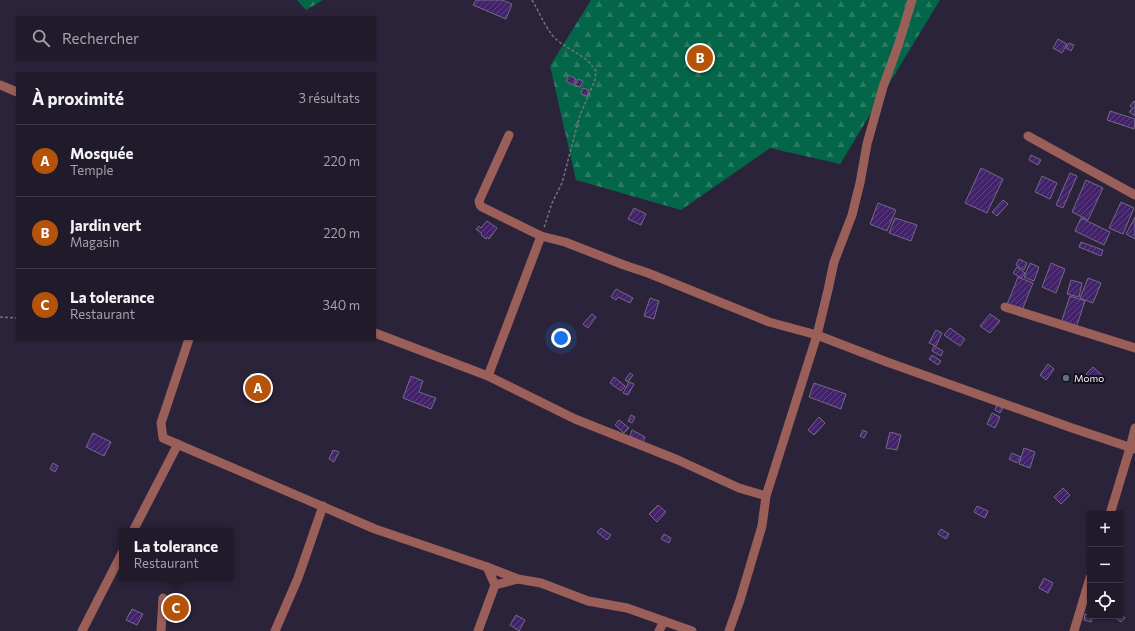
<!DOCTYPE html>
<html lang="fr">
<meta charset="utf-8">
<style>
body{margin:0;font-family:Commissioner,sans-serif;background:#282333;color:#f1f3f6}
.controls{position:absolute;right:12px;bottom:12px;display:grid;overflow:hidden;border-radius:0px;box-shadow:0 1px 3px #0004}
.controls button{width:36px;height:36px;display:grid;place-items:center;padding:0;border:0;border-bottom:1px solid #3d3847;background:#201a2b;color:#f1f3f6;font:20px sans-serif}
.you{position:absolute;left:561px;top:338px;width:14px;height:14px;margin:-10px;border:3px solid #fff;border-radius:50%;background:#1a73e8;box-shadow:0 0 0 6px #1a73e833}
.badge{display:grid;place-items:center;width:26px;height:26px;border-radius:50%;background:#b45309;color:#fff;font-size:13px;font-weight:700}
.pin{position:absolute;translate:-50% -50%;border:2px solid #fff;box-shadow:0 1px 4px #0006}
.popup{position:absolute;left:119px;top:528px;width:114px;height:52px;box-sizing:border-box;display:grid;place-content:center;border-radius:0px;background:#201a2b;filter:drop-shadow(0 1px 3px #0005);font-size:13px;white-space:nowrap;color:#a2a1a9}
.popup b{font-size:15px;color:#f1f3f6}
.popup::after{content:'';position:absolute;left:50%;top:100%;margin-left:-8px;border:8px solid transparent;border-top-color:#201a2b}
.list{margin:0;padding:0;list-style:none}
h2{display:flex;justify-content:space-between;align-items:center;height:52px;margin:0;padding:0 16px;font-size:17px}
h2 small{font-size:13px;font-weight:400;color:#a2a1a9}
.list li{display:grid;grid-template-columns:26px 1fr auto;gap:12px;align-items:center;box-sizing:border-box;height:72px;padding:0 16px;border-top:1px solid #3d3847}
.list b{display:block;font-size:15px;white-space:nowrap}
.list p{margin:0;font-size:13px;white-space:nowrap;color:#a2a1a9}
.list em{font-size:13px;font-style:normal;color:#a2a1a9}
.icon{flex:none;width:22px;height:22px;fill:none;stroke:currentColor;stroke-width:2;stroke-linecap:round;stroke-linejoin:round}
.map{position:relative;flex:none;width:1135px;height:631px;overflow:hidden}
.search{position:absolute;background:#201a2b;box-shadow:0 1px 3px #0004;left:16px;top:16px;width:360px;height:44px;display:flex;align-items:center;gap:10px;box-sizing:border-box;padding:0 14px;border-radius:0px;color:#a2a1a9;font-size:15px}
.panel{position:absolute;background:#201a2b;box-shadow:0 1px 3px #0004;left:16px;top:72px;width:360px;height:268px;border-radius:0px}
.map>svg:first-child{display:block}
.forest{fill:url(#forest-firs)}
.building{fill:url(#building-hatch);stroke:#736a85}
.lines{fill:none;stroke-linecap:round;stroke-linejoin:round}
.path{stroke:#767082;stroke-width:1.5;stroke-dasharray:3 2;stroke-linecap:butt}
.minor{stroke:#9b5f59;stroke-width:9}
.service-dot{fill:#5c6f8a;stroke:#120e18;stroke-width:1.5}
.labels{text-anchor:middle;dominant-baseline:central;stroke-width:4;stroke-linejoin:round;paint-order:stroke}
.poi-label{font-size:10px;fill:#f7f3ff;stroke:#120e18;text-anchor:start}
</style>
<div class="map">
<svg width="1135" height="631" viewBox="0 0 1135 631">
<defs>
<pattern id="forest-firs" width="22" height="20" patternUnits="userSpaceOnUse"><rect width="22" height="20" fill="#046648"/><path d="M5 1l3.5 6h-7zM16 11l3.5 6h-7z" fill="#297c63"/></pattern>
<pattern id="building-hatch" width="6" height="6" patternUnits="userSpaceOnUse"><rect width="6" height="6" fill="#422369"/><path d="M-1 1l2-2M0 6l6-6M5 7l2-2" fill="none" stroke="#5e4380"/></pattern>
</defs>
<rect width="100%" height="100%" fill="#2b2339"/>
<g class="forest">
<path d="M 297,0 L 323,0 L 306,10 Z"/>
<path d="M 591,0 L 940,0 L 840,164 L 770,148 L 681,210 L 576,180 L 550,66 Z"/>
</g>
<g class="building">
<path d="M 476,0 L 502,0 L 512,4 L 506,19 L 473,5 Z"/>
<path d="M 1058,39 L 1067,44 L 1062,53 L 1053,48 Z"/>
<path d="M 1069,43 L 1074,45 L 1071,51 L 1066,48 Z"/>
<path d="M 569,75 L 576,79 L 573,85 L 566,81 Z"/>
<path d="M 578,79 L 583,81 L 580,87 L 575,85 Z"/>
<path d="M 583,88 L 589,90 L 587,96 L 581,94 Z"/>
<path d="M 1134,101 L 1135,102 L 1135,116 L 1129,112 L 1133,108 L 1130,106 Z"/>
<path d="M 1110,111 L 1135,119 L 1134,129 L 1107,120 Z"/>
<path d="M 1031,155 L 1041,160 L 1038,165 L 1029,160 Z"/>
<path d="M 981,168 L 1003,179 L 987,213 L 965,203 Z"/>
<path d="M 1070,173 L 1077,176 L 1063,208 L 1056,205 Z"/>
<path d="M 1042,176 L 1057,183 L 1050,199 L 1035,192 Z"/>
<path d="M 1086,180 L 1103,188 L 1088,220 L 1072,212 Z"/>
<path d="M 1003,200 L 1008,204 L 997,216 L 992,212 Z"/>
<path d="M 1121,202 L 1134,208 L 1123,234 L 1109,228 Z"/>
<path d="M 878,203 L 896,210 L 887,231 L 870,224 Z"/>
<path d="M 634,208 L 646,214 L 641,225 L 628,219 Z"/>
<path d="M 1135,217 L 1135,239 L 1126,234 Z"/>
<path d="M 895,218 L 917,225 L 911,241 L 889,233 Z"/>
<path d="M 1081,218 L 1110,232 L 1104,245 L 1075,231 Z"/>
<path d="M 487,221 L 497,228 L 489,239 L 487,237 L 486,239 L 481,235 L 482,234 L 476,229 L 479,226 L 481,228 Z"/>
<path d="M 1081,242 L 1103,250 L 1101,256 L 1079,247 Z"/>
<path d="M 1019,259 L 1027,263 L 1024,270 L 1016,265 Z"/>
<path d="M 1030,263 L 1039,267 L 1034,281 L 1024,277 Z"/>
<path d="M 1051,263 L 1065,269 L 1056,293 L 1042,287 Z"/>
<path d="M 1017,267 L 1025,273 L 1021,278 L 1013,273 Z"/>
<path d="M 1018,277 L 1033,283 L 1021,313 L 1006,307 Z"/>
<path d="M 1088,278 L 1101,283 L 1093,303 L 1080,298 Z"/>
<path d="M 1071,280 L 1082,283 L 1079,297 L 1067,294 Z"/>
<path d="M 616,289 L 633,298 L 630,303 L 618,297 L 616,300 L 611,297 Z"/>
<path d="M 1070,296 L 1085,301 L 1075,331 L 1060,326 Z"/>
<path d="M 650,298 L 659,301 L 654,319 L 644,316 Z"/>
<path d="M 592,314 L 596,317 L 588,328 L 583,324 Z"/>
<path d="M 990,314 L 1000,321 L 990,333 L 980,326 Z"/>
<path d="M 950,328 L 965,339 L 960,346 L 944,335 Z"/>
<path d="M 936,330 L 942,333 L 936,346 L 929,343 Z"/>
<path d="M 934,346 L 943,351 L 941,356 L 932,351 Z"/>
<path d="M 932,355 L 941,361 L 938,365 L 929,359 Z"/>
<path d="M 1048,364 L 1054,369 L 1046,380 L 1040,375 Z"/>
<path d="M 1093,367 L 1103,376 L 1096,383 L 1086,374 Z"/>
<path d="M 630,373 L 633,375 L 628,382 L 625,380 Z"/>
<path d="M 411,376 L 423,381 L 419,392 L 436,398 L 431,409 L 403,398 Z"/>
<path d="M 614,377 L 625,386 L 621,391 L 610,383 Z"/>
<path d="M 629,382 L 634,384 L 628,395 L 623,393 Z"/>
<path d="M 814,383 L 846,394 L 841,409 L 809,397 Z"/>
<path d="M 997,405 L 1003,408 L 1000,413 L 995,410 Z"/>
<path d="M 992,413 L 1000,417 L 995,428 L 987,424 Z"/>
<path d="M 631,415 L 635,417 L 632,423 L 628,421 Z"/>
<path d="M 819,417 L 825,423 L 814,435 L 808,430 Z"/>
<path d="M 619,420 L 629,428 L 624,433 L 615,425 Z"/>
<path d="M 632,430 L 645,437 L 643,442 L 630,436 Z"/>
<path d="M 863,430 L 867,432 L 864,438 L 860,436 Z"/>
<path d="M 890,432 L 901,435 L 897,450 L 886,448 Z"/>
<path d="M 93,433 L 111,442 L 104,456 L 86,447 Z"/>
<path d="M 1024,448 L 1035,452 L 1030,468 L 1019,464 Z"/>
<path d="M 333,450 L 339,452 L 334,462 L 329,459 Z"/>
<path d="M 1012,453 L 1021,457 L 1017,463 L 1009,459 Z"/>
<path d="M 53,463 L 58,466 L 55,472 L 50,469 Z"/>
<path d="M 1063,488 L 1070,495 L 1061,504 L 1054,497 Z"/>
<path d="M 658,505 L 666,512 L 657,522 L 649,514 Z"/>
<path d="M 977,506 L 988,511 L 985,518 L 974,512 Z"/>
<path d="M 601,528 L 611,535 L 607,540 L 597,532 Z"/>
<path d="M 941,529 L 949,534 L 946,539 L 938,534 Z"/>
<path d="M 664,534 L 671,538 L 669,543 L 661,539 Z"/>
<path d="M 1044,578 L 1053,583 L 1048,593 L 1039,588 Z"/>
<path d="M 132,609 L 143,614 L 137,625 L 126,620 Z"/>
<path d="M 1085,614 L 1093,617 L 1091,622 L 1084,620 Z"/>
<path d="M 1120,614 L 1125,618 L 1121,622 L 1113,616 L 1120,616 Z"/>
<path d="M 516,615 L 525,620 L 519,631 L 510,625 Z"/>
</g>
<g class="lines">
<g class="path">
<path d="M 532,0 C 539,11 547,32 557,40 C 571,52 585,54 596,71 L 595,80 L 580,115 L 562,183 L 552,203 L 544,228"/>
<path d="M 0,317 L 17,318"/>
</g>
<g class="minor">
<path d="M 0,85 L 17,92"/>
<path d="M 509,135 L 479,201 L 480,205 L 482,207 L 541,236 L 565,242 L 624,265 L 648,273 L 769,322 L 817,335 L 887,362 L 1072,428 L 1135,449"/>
<path d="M 1028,136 L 1135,195"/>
<path d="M 1005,307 L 1135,348"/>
<path d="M 375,333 L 488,376 L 575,419 L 678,460 L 739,488 L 766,496"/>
<path d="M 189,339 L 161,423 L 163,438 L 375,529 L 487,567 L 518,579 L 541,583 L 588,601 L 627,608 L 692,631"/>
<path d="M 488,376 L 541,236"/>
<path d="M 1110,514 L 1130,448 L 1135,428"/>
<path d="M 133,531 L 178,444"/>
<path d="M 495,585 L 518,579"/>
<path d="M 82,631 L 122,553"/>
<path d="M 161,631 L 163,598"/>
<path d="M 275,631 L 298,578 L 323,506"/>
<path d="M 478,631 L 495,585 L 487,567"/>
<path d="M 659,631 L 664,621"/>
<path d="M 729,631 L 740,600 L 762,526 L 766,496 L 817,335 L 828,290 L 834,262 L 852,215 L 860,183 L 867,144 L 883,87 L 898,46 L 912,0"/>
<path d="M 1074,631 L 1090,578"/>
</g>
</g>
<circle class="service-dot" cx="1066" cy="378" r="4"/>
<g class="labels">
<g class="poi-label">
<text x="1074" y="378">Momo</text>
</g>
</g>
</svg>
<div class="controls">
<button>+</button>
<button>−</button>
<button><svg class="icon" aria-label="locate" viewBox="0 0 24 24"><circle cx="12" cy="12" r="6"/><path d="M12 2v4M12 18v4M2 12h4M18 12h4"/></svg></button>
</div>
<div class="you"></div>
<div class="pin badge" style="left:258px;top:388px">A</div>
<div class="pin badge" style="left:700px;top:58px">B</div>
<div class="pin badge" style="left:176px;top:608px">C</div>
<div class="popup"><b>La tolerance</b>Restaurant</div>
<div class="search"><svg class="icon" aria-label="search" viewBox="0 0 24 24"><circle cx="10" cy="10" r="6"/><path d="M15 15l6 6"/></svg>Rechercher</div>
<section class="panel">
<h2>À proximité<small>3 résultats</small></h2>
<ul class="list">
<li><span class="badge">A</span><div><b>Mosquée</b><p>Temple</p></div><em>220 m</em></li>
<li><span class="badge">B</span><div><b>Jardin vert</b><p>Magasin</p></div><em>220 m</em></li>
<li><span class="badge">C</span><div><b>La tolerance</b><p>Restaurant</p></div><em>340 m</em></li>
</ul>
</section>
</div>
